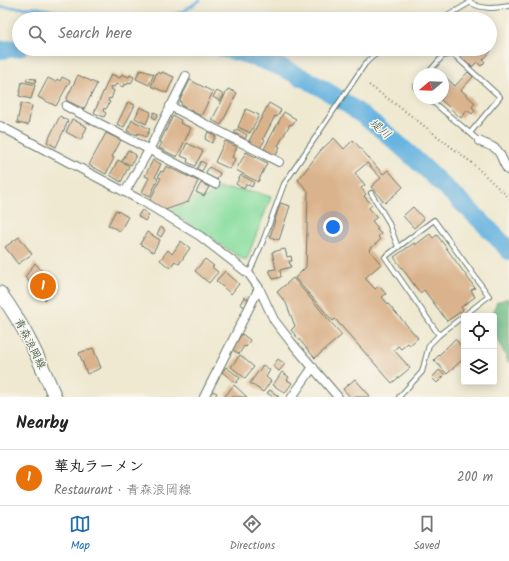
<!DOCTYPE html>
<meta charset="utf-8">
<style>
body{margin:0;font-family:Kalam,"Klee One",sans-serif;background:#f6f6f6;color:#222}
.controls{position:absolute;right:12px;bottom:12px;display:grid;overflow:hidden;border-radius:4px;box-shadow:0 2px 10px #0003}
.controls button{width:36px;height:36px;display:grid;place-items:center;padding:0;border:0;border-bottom:1px solid #e0e0e0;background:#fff;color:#222;font:20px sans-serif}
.compass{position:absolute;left:413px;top:68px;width:36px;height:36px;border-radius:50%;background:#fff;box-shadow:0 2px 10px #0003;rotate:251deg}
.you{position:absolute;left:333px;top:227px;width:14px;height:14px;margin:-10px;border:3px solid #fff;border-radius:50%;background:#1a73e8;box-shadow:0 0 0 6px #1a73e833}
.badge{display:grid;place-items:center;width:26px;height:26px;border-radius:50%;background:#1f6fb2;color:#fff;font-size:13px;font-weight:700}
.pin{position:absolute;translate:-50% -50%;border:2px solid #fff;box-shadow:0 1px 4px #0006}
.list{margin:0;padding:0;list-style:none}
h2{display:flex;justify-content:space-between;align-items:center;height:52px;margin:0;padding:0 16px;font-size:17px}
h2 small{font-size:13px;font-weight:400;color:#767676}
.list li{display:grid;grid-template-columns:26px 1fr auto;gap:12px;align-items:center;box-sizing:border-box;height:56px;padding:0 16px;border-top:1px solid #e0e0e0}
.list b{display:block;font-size:15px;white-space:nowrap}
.list p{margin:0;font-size:13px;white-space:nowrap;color:#767676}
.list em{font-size:13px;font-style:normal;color:#767676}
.icon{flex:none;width:22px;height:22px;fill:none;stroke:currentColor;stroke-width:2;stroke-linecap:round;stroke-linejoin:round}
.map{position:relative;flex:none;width:509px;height:397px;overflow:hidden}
.search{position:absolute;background:#fff;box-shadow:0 2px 10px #0003;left:12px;right:12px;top:12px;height:44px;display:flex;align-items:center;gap:10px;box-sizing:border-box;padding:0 14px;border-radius:22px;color:#767676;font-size:15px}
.sheet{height:108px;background:#fff}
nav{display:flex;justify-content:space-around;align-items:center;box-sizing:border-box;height:56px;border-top:1px solid #e0e0e0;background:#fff;font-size:11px;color:#767676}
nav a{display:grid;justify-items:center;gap:2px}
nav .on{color:#1f6fb2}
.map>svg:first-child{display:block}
.green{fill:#8adea0;stroke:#548e6a}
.forest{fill:#6fbd86;stroke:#477d5d}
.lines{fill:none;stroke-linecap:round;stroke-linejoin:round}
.stream{stroke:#67b4e0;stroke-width:3}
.river{stroke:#67b4e0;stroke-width:18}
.building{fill:#dab28b}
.lane-casing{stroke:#68796b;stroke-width:6}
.street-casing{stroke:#68796b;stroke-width:10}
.primary-casing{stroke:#68796b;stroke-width:15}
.path{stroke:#68796b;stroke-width:2;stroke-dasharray:1 3;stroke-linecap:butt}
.lane{stroke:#fff;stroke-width:4}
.street{stroke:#fff;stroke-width:8}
.primary{stroke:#fff;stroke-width:13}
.labels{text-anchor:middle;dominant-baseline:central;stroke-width:3;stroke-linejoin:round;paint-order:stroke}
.street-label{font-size:11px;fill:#1f3d34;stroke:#f7f3e8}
.water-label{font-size:12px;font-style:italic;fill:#315b5f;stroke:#f7f3e8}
</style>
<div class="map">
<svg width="509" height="397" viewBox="0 0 509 397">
<rect width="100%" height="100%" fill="#f7f3e8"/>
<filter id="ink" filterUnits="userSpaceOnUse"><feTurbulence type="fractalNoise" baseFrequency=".025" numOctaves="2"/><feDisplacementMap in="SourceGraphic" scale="8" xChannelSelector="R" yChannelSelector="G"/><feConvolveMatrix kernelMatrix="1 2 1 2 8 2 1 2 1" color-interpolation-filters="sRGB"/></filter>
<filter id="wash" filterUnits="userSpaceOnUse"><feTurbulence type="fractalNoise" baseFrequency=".012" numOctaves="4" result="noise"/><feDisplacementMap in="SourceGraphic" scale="16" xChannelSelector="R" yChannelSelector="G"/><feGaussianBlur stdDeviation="0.9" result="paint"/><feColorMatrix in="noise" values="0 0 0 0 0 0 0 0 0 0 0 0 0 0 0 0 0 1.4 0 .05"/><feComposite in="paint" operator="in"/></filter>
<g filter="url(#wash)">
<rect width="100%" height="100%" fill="#efe9d1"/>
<path class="green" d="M 215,188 L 256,192 L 271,197 L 246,261 L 169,211 L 190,203 L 195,196 L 207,198 Z"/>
<path class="forest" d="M 508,298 L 509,299 L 509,363 L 494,332 L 494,316 L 491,316 L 497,302 Z"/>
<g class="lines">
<g class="stream">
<path d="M 0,7 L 39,8 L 100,19"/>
<path d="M 164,19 L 184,11 L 200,0"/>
</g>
<g class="river">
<path d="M 224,49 C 275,60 324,86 365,117 C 394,138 419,163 445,187 C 467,208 490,228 509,251"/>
<path d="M 0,50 L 19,48"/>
</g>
</g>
<g id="blocks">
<g class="building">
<path d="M 456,49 L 488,49 L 491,51 L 483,60 L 485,62 L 481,66 L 477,62 L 472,67 L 454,51 Z"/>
<path d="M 141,70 L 154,74 L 149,85 L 136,79 L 139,71 L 141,71 Z"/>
<path d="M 157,72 L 161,74 L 162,72 L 174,77 L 167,93 L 151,86 Z"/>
<path d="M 468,72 L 473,77 L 461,90 L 475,103 L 472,107 L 475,110 L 472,114 L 467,110 L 461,118 L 439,98 L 443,98 L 443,75 L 455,86 Z"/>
<path d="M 111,74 L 120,78 L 122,74 L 129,77 L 130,75 L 134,77 L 131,84 L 128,83 L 127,85 L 124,84 L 123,87 L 117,84 L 117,85 L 115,85 L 114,87 L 111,86 L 110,88 L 114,91 L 111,99 L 109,98 L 108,101 L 110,102 L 106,109 L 104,108 L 103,111 L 106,113 L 104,117 L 94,113 Z"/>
<path d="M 78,75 L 97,84 L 84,109 L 66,100 Z"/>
<path d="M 62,77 L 70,81 L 56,106 L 38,97 L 48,78 L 56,82 L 57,79 L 60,81 Z"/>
<path d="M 27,78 L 36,79 L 35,83 L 26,81 Z"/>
<path d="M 190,80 L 213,92 L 201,116 L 182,106 L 180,100 Z"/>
<path d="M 22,82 L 35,85 L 31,99 L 19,96 Z"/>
<path d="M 228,89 L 237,93 L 221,125 L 212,120 Z"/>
<path d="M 217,91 L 224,95 L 220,101 L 213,97 Z"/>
<path d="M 128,102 L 135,105 L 124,127 L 117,124 Z"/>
<path d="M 21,103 L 32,106 L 28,125 L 17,123 Z"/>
<path d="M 269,103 L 281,110 L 277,117 L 275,116 L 263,139 L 265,140 L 260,148 L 249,141 Z"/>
<path d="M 140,107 L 151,112 L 146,124 L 135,118 Z"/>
<path d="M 246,109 L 259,115 L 250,133 L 238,127 Z"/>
<path d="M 154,112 L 158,114 L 156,119 L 152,117 Z"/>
<path d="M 284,112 L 296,119 L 292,125 L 290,124 L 278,146 L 280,147 L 276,156 L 264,149 Z"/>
<path d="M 60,116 L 68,121 L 56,147 L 47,142 Z"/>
<path d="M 173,116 L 181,120 L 180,123 L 191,128 L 177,157 L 159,148 L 162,143 L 160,142 Z"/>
<path d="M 72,119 L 87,127 L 81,140 L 66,132 Z"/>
<path d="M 132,120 L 150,129 L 146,137 L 138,133 L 137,135 L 127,131 Z"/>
<path d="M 237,129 L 247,135 L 245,139 L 234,133 Z"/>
<path d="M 208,132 L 216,136 L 212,143 L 205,139 Z"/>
<path d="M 106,133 L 121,140 L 112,157 L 114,158 L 106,174 L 89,165 Z"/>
<path d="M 334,138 L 344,149 L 353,140 L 383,174 L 388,170 L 403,187 L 385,203 L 371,187 L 381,178 L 367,163 L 355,173 L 365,185 L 361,188 L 366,194 L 364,196 L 372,205 L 369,208 L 377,217 L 372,221 L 378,228 L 376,229 L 381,234 L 378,237 L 380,240 L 369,250 L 381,264 L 365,278 L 375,289 L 379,286 L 386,294 L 382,297 L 418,338 L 410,345 L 408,343 L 401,349 L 398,346 L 394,350 L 410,368 L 392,383 L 335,319 L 333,321 L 295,278 L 306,267 L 308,191 L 298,180 L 321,150 Z"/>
<path d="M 225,141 L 237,147 L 232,157 L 235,159 L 230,169 L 215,162 Z"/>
<path d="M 187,143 L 203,151 L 195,166 L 187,162 L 188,159 L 181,156 Z"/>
<path d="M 128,150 L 136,155 L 131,165 L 122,161 Z"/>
<path d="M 246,152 L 267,163 L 258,182 L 236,170 Z"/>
<path d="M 118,160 L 129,166 L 121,182 L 110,175 Z"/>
<path d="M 153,160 L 161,164 L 155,177 L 158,179 L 150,196 L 142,192 L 149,178 L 145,176 Z"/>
<path d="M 201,161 L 206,164 L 202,171 L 197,169 Z"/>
<path d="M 166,166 L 198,181 L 188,202 L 165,210 L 149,202 L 161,178 L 158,177 L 161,171 L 163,172 Z"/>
<path d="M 209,167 L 220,173 L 217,180 L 205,174 Z"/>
<path d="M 241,175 L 254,182 L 252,187 L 246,184 L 244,189 L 236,184 Z"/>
<path d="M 201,183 L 209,187 L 204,196 L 196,192 Z"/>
<path d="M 280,203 L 290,206 L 279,240 L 270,237 Z"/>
<path d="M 413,207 L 424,219 L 414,228 L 403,216 Z"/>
<path d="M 116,210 L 128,217 L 120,231 L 108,225 Z"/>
<path d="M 142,210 L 149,215 L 145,221 L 138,216 Z"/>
<path d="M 161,227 L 165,230 L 161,237 L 157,234 Z"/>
<path d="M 147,232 L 160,240 L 153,252 L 140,244 Z"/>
<path d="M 430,234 L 433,238 L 437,235 L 475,288 L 471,290 L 475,297 L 461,307 L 463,310 L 447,321 L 424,290 L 420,293 L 394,257 L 414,243 L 415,245 Z"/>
<path d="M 19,237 L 32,254 L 18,264 L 5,247 Z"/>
<path d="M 181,241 L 190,248 L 179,264 L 175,261 L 170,268 L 160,260 L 168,250 L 172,254 Z"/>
<path d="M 285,249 L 287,257 L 291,256 L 292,261 L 289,261 L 291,267 L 280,270 L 281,277 L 273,279 L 269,270 L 276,269 L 272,252 Z"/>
<path d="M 205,259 L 214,266 L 212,267 L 218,272 L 209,283 L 195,271 Z"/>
<path d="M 35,263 L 56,287 L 52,291 L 53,293 L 45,300 L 25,277 Z"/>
<path d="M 225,271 L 239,284 L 231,294 L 216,281 Z"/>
<path d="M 293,278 L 342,335 L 315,358 L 291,330 L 295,326 L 286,303 L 277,292 Z"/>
<path d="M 244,297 L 249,300 L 245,307 L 240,304 Z"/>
<path d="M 242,334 L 250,340 L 246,347 L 244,346 L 239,354 L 232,349 Z"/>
<path d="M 455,339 L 464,349 L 464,358 L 447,374 L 434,360 Z"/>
<path d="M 93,348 L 101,368 L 87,374 L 79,353 Z"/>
<path d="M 240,355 L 254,367 L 245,378 L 231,367 Z"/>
<path d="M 278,359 L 285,364 L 279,371 L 273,366 Z"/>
<path d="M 263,365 L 270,370 L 266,377 L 271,381 L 263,392 L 250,383 Z"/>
<path d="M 226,367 L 240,378 L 236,383 L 222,372 Z"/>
<path d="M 439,370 L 445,375 L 437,383 L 432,378 Z"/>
<path d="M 282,372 L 289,377 L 287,380 L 292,383 L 285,393 L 273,385 Z"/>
<path d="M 355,379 L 370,396 L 369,397 L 350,397 L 343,389 Z"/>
<path d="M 234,385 L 247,397 L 226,397 L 225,396 Z"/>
<path d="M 270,390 L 279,397 L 273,397 L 267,393 Z"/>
<path d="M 212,391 L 217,393 L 215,397 L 208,397 Z"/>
</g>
</g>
</g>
<g filter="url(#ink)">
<use href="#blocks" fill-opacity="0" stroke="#68796b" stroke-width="1"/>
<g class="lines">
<defs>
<g id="lane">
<path d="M 468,0 C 479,11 496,8 509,6"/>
<path d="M 442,19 L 471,2"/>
<path d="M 427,74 L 443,56 L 453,54 L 500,97 L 470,133 L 428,98"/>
<path d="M 419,82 L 415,87 L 419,91"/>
<path d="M 470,133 L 479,141"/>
<path d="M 371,193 L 388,221 L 398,247"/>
<path d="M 434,220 L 489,296 L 439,335 L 385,257 Z"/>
<path d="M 249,274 L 263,241 L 284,184 L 365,64 L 372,57 L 384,49"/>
<path d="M 399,397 L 422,372 L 429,345 L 439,335"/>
</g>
<g id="street">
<path d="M 66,106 L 215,184"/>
<path d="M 170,106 L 279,162"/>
<path d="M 0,126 L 144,202 L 200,236 L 249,274 L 259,288 L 274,320 L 291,342 L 338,397"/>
<path d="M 479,141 C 484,144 494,146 497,150 C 503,157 503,165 509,171"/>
<path d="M 125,192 L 149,150 L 186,76"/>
<path d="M 204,397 L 259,288"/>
<path d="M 292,397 L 313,367"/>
</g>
<path id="primary" d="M 0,293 C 24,325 40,361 55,397"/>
</defs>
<use href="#lane" class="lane-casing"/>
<use href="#street" class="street-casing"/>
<use href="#primary" class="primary-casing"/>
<path class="path" d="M 369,85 L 401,108 L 472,163 L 509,198"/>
<use href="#lane" class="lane"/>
<use href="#street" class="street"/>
<use href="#primary" class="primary"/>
</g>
</g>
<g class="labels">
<g class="street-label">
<text transform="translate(30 344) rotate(63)">青森浪岡線</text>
</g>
<g class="water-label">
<text transform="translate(380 129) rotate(40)">堤川</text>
</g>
</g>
</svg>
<div class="controls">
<button><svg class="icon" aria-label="locate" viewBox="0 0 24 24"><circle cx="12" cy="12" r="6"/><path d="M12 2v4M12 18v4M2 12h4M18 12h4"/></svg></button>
<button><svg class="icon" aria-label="layers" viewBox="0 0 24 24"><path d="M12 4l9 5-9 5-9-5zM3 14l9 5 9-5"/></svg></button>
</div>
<svg class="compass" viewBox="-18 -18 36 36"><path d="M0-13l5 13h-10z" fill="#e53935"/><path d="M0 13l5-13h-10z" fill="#767676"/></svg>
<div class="you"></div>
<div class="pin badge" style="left:43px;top:286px;background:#e8710a">1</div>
<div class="search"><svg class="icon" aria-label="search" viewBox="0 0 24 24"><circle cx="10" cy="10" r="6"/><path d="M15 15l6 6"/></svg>Search here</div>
</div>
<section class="sheet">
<h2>Nearby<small></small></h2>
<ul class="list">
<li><span class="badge" style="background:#e8710a">1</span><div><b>華丸ラーメン</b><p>Restaurant · 青森浪岡線</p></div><em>200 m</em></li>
</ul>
</section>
<nav>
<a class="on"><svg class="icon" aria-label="map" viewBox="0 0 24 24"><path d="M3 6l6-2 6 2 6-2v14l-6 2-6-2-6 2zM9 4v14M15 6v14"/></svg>Map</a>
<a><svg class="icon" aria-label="directions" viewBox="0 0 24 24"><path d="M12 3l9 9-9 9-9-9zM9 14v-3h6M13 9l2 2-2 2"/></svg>Directions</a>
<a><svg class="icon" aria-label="saved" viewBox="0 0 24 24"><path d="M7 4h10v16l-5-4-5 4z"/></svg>Saved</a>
</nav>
